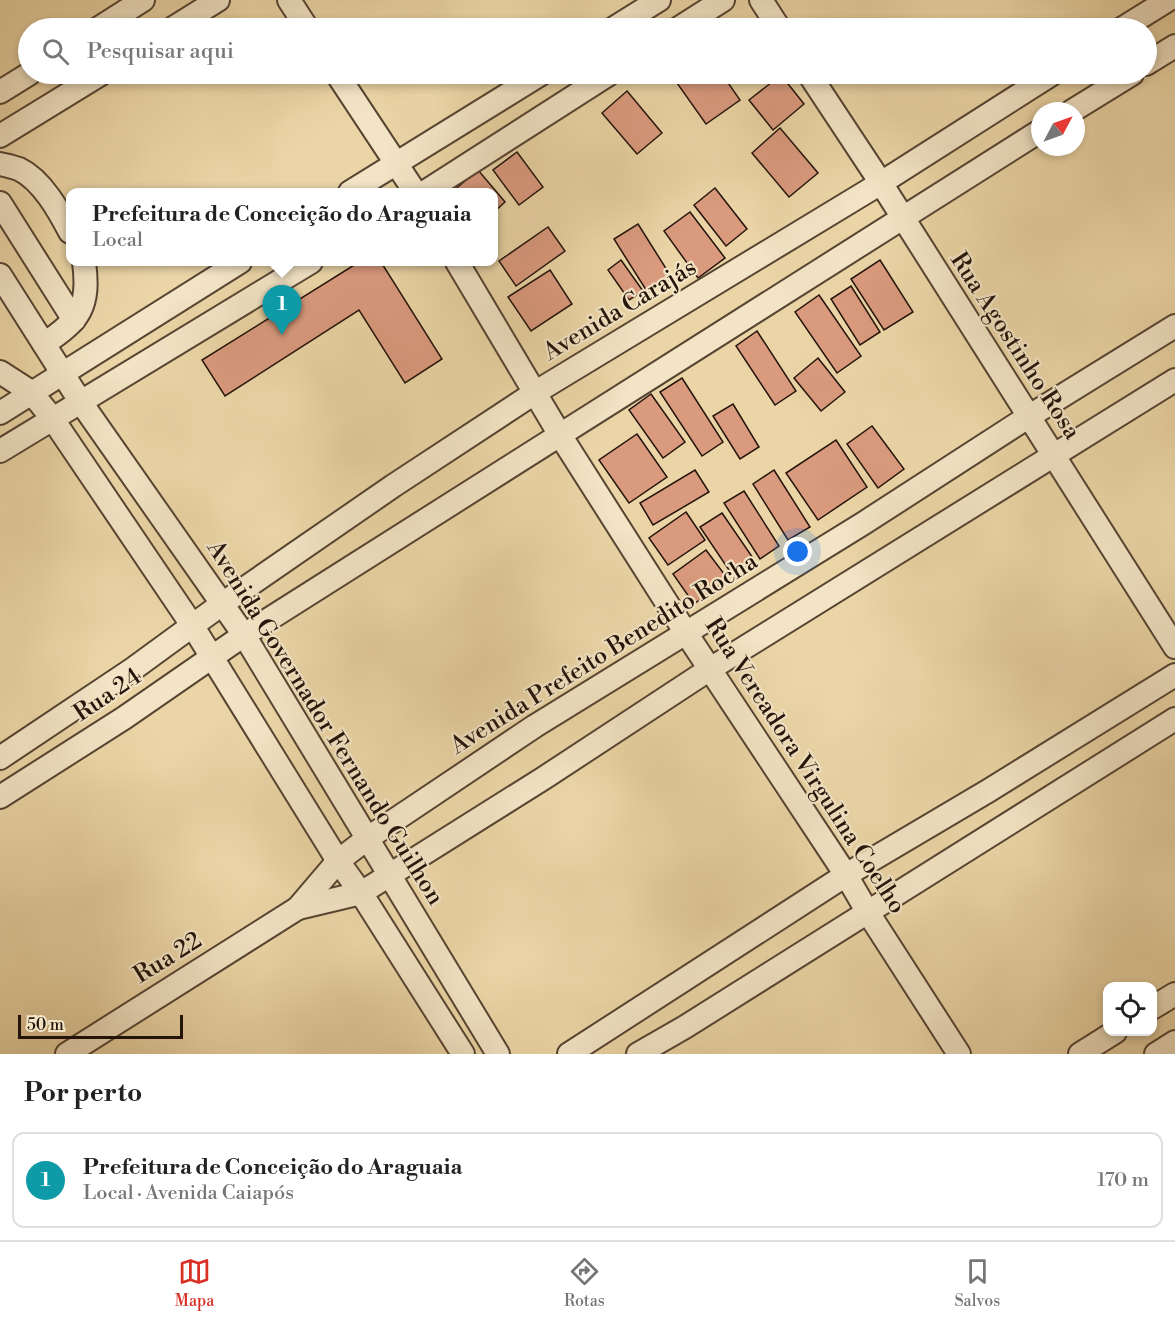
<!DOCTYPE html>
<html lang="pt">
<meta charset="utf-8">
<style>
body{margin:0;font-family:"Libre Bodoni",serif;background:#f2f2f2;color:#222}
.controls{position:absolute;right:18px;bottom:18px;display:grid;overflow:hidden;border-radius:12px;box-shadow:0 3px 9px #0003}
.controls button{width:54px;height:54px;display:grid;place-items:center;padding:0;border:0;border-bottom:2px solid #e0e0e0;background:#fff;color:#222;font:30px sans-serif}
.compass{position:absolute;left:1031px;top:102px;width:54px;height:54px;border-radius:50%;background:#fff;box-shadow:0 3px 9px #0003;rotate:49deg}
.scale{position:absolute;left:18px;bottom:15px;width:165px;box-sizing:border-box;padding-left:6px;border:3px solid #24140b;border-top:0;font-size:16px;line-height:21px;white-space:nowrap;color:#24140b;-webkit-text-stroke:4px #f2e4c5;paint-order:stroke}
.you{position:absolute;left:798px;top:552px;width:21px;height:21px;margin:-15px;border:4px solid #fff;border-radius:50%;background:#1a73e8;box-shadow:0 0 0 9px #1a73e833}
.badge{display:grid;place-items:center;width:39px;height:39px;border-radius:50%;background:#d93025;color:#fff;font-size:20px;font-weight:700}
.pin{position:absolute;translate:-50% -50px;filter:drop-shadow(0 2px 3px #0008)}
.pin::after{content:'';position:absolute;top:32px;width:21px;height:18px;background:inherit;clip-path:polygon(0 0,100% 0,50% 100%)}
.popup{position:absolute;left:66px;top:188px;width:432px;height:78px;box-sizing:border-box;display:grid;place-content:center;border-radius:12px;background:#fff;filter:drop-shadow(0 2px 4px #0005);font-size:20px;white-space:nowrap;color:#767676}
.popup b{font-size:22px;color:#222}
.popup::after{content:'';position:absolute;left:50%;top:100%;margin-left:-12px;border:12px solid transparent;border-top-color:#fff}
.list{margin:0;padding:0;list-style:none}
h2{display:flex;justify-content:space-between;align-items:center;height:78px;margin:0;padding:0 24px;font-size:26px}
h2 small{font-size:20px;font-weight:400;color:#767676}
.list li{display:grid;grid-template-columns:39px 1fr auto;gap:18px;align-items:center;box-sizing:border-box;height:96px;margin:0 12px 12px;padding:0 12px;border:2px solid #e0e0e0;border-radius:12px}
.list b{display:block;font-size:22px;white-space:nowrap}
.list p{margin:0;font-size:20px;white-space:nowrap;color:#767676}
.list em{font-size:20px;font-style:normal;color:#767676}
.icon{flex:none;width:33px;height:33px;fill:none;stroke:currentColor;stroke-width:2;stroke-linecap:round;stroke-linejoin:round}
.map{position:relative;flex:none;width:1175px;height:1054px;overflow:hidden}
.search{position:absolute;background:#fff;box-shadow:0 3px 9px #0003;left:18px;right:18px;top:18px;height:66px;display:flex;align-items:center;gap:15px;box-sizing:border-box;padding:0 21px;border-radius:33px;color:#767676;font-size:22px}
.sheet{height:186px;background:#fff}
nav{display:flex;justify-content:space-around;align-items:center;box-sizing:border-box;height:84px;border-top:2px solid #e0e0e0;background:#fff;font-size:16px;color:#767676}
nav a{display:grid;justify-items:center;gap:3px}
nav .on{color:#d93025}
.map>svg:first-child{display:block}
.building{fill:#da9a7e;stroke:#24140b;stroke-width:1.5}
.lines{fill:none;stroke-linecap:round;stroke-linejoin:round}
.minor-casing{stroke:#564432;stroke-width:26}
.minor{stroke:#f2e4c5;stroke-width:22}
.labels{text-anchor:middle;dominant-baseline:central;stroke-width:4.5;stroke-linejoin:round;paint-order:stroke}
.street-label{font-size:24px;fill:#24140b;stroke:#f2e4c5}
</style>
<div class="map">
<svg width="1175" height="1054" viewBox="0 0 1175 1054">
<rect width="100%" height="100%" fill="#ebd5a6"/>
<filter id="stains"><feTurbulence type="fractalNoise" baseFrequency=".00333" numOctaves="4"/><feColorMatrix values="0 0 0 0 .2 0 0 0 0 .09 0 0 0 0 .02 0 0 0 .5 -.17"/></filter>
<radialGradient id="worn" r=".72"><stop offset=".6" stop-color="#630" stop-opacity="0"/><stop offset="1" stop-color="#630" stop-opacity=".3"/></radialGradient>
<g class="building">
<path d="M 675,74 L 722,74 L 740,100 L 706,124 L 672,76 Z"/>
<path d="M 781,75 L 804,104 L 773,130 L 749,100 Z"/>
<path d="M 627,91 L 662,133 L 637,154 L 602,113 Z"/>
<path d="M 780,128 L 818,173 L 789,197 L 752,153 Z"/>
<path d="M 517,152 L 543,187 L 519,205 L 493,170 Z"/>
<path d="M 478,170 L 505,202 L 494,212 L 494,192 L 452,192 Z"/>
<path d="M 715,188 L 747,229 L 726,246 L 694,205 Z"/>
<path d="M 690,212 L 725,258 L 698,278 L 664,231 Z"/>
<path d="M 638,224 L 672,278 L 648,293 L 614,239 Z"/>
<path d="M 548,227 L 565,251 L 516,286 L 499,261 Z"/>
<path d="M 621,260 L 643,291 L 629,300 L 608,270 Z"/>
<path d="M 880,260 L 913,312 L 884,330 L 851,279 Z"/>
<path d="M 359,262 L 381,262 L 442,359 L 405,383 L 359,310 L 225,396 L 202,360 Z"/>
<path d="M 550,270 L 572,304 L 531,331 L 508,297 Z"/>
<path d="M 851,286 L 880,332 L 860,345 L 831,299 Z"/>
<path d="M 819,295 L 861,356 L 837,373 L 795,312 Z"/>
<path d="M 757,331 L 796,391 L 775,405 L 736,346 Z"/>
<path d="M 818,358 L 845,392 L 821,411 L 794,378 Z"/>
<path d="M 682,378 L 723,442 L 702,456 L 660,392 Z"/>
<path d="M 651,394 L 685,442 L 663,458 L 629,410 Z"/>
<path d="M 733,404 L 759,447 L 740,459 L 713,416 Z"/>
<path d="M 872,426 L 904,469 L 878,488 L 847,444 Z"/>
<path d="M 637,434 L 667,477 L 629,503 L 599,460 Z"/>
<path d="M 836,440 L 867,487 L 818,520 L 786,473 Z"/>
<path d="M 695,470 L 709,492 L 653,525 L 640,503 Z"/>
<path d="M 774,470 L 810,527 L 788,540 L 753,484 Z"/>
<path d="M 744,491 L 779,546 L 760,559 L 724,503 Z"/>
<path d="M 686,512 L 705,540 L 668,565 L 649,538 Z"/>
<path d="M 722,513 L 755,561 L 733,576 L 700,527 Z"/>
<path d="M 706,550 L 728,579 L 694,604 L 673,574 Z"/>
</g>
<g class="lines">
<defs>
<g id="minor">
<path d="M 289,0 L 307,28"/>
<path d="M 761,0 L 779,28"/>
<path d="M 99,28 L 143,0"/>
<path d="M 173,28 L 218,0"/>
<path d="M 614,28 L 659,0"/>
<path d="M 679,28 L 723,0"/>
<path d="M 1123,28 L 1168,0"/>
<path d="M 1146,64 L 1175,46"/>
<path d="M 337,74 L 415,192"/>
<path d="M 809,74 L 881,183 L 1175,647"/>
<path d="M 0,92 L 29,74"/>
<path d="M 1072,111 L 1132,74"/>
<path d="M 0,136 L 101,74"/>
<path d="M 0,164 C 6,165 13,167 19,169 C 42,180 59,211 70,232"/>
<path d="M 350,192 L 541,74"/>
<path d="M 425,192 L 609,74"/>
<path d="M 0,203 L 74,320"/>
<path d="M 457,262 L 560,435 L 686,633 L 846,875 L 867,911 L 959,1054"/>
<path d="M 0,275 L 80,401 L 244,635 L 498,1054"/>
<path d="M 44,344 C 80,320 90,307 84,262"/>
<path d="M 0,372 L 31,392 L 52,418 L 192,625 L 338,861 L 361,893 L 463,1054"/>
<path d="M 0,413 L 240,262"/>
<path d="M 0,451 L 311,262"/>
<path d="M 0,758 L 133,669 L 222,604 L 393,486 L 536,392 L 881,183 L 1052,74"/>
<path d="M 0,797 L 124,718 L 244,635 L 1040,131"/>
<path d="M 298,908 L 361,893 L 544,778 L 710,669 L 1175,380"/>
<path d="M 1152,1008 L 1175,994"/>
<path d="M 67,1054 L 298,908 L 338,861 L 368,838 L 535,726 L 864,523 L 1028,417 L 1175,326"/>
<path d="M 569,1054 L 846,875 L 988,791 L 1175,675"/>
<path d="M 638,1054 L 685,1027 L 1175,719"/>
<path d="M 1080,1054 L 1115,1032"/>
<path d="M 1156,1054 L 1175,1042"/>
</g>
</defs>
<use href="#minor" class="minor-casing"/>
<use href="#minor" class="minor"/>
</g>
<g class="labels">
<g class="street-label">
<text transform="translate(620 310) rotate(-31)">Avenida Carajás</text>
<text transform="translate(1015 346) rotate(57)">Rua Agostinho Rosa</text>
<text transform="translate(604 654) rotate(-32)">Avenida Prefeito Benedito Rocha</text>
<text transform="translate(108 695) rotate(-34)">Rua 24</text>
<text transform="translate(325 723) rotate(58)">Avenida Governador Fernando Guilhon</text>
<text transform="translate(805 766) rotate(57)">Rua Vereadora Virgulina Coelho</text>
<text transform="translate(168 958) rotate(-32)">Rua 22</text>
</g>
</g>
<rect width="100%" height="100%" filter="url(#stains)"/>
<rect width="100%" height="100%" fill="url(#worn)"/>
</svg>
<div class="controls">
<button><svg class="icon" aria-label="locate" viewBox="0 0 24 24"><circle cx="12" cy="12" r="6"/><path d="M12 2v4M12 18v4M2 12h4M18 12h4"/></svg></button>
</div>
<svg class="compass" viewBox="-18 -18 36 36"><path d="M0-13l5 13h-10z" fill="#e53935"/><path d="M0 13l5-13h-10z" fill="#767676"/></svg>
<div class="scale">50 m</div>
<div class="you"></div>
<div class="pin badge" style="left:282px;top:335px;background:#0f9aa8">1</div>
<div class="popup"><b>Prefeitura de Conceição do Araguaia</b>Local</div>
<div class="search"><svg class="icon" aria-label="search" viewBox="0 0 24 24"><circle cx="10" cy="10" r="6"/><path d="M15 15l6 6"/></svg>Pesquisar aqui</div>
</div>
<section class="sheet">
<h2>Por perto<small></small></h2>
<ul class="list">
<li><span class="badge" style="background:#0f9aa8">1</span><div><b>Prefeitura de Conceição do Araguaia</b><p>Local · Avenida Caiapós</p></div><em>170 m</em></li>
</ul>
</section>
<nav>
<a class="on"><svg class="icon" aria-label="map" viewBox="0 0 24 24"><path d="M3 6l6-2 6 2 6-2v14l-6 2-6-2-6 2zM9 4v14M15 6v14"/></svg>Mapa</a>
<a><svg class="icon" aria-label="directions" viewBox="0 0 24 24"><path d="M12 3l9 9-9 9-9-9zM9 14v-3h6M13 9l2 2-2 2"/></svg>Rotas</a>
<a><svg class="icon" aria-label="saved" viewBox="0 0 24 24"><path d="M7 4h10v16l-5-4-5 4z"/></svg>Salvos</a>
</nav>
